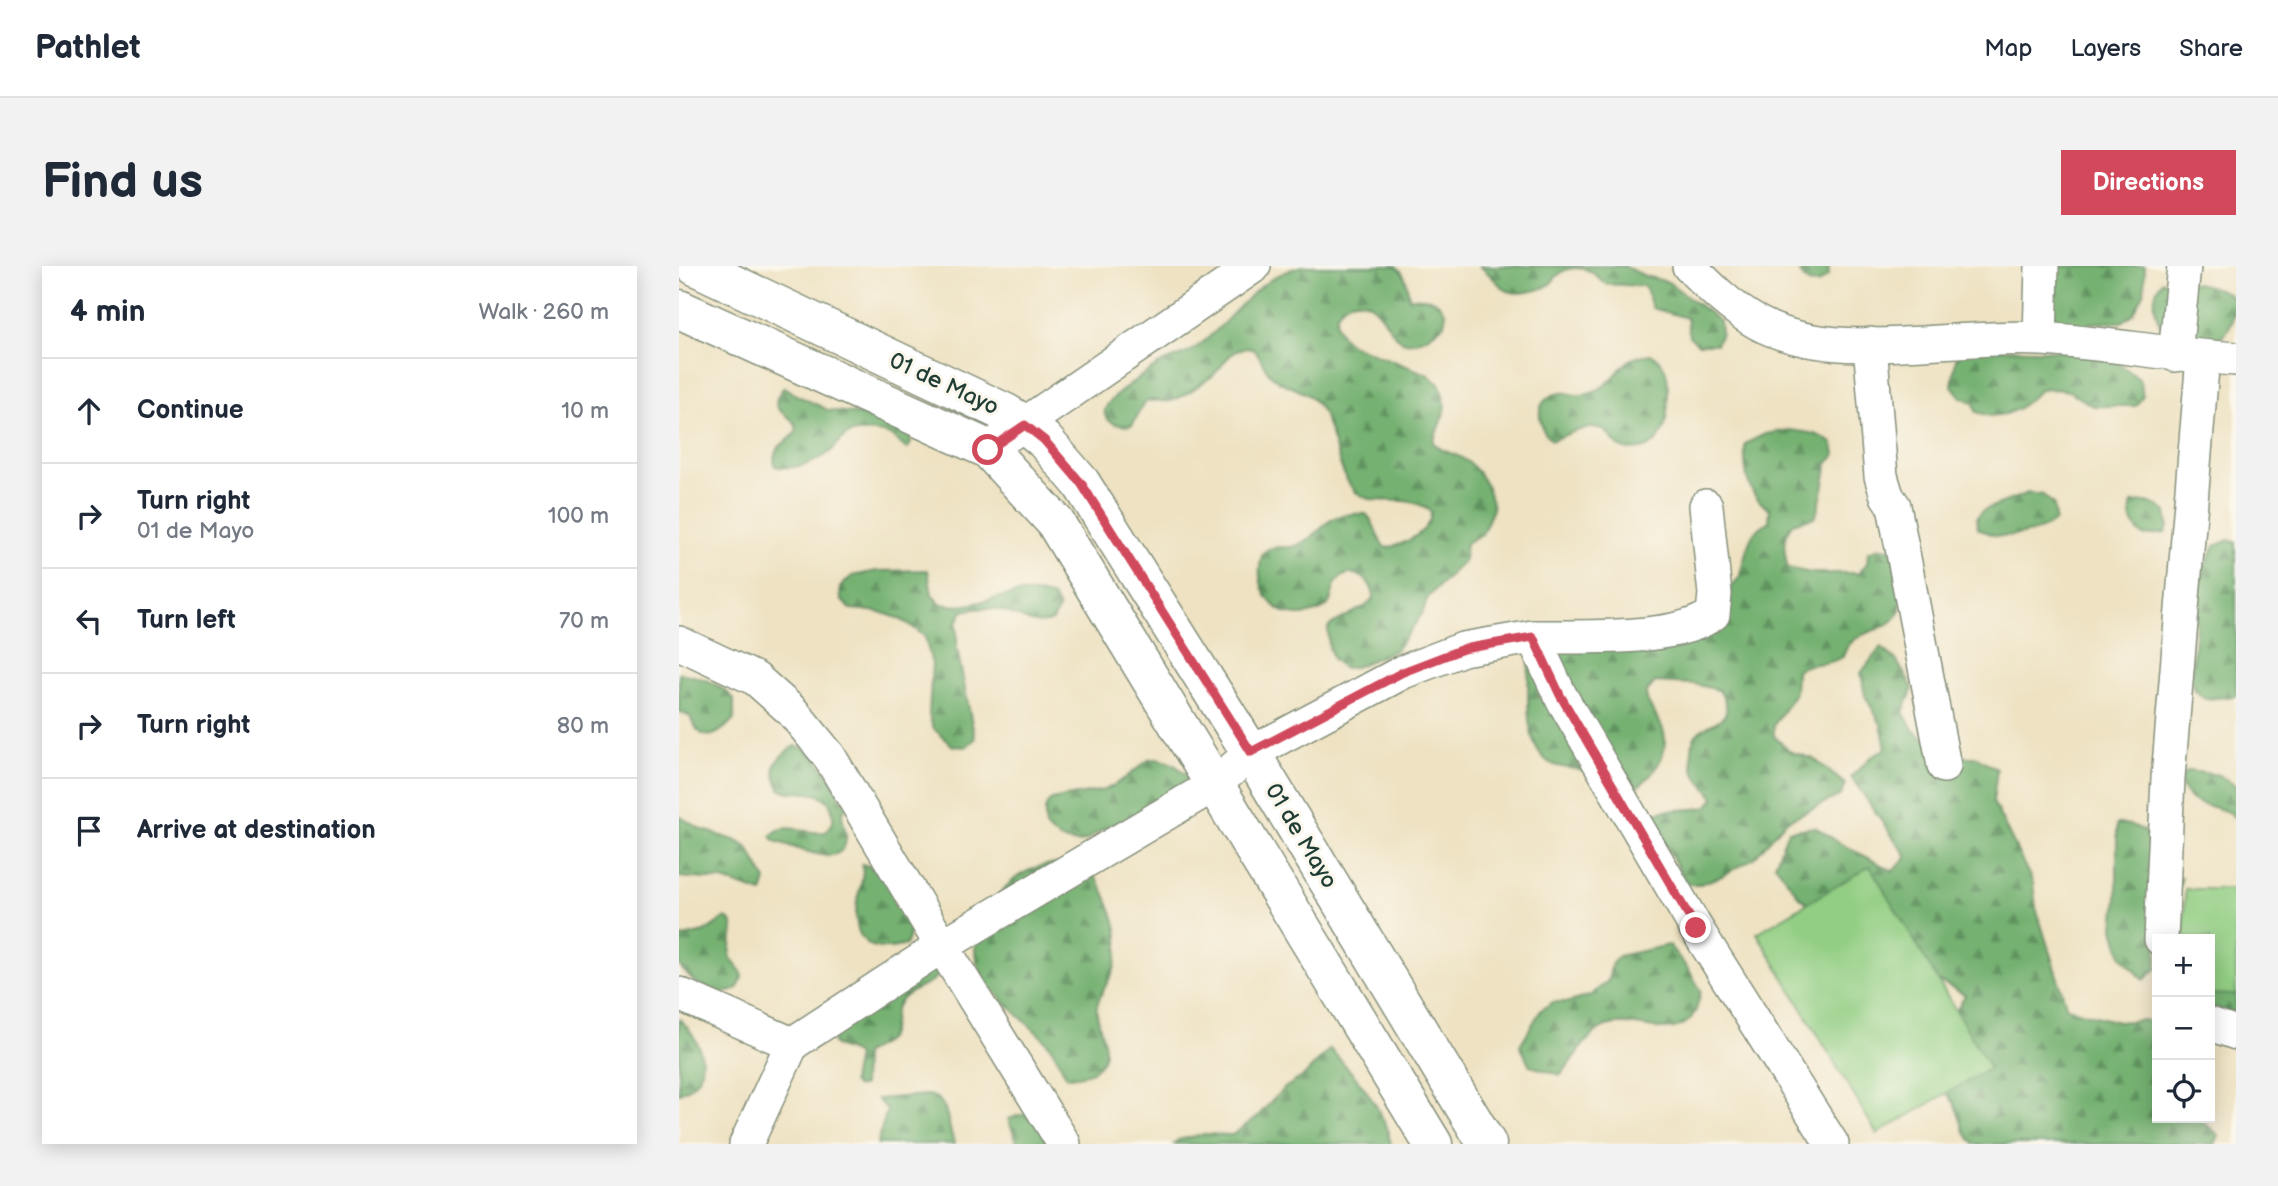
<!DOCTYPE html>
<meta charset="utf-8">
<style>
body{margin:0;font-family:"Balsamiq Sans",sans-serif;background:#f2f2f3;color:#1f2937}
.controls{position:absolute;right:21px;bottom:21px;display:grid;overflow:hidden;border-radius:0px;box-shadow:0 4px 18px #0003}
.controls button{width:63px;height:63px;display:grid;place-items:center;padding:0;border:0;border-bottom:2px solid #e0e1e3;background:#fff;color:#1f2937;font:35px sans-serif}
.stop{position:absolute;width:21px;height:21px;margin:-16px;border:5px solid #d1495b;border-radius:50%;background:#fff}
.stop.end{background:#d1495b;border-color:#fff;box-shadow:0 2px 7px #0008}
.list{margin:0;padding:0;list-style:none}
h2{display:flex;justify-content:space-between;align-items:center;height:91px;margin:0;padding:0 28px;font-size:30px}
h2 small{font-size:23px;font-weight:400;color:#747a83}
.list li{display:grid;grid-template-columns:46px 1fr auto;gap:21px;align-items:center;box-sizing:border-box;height:105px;padding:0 28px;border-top:2px solid #e0e1e3}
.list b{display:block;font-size:26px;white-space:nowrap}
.list p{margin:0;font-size:23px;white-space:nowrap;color:#747a83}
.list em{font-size:23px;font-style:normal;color:#747a83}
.icon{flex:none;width:38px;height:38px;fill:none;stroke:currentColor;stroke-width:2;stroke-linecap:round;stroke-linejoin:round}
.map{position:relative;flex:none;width:1557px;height:878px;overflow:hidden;border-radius:0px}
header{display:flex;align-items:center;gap:42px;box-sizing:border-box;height:98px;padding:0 35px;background:#fff;border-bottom:2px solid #e0e1e3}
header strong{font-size:33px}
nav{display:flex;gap:38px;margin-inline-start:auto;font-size:24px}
.intro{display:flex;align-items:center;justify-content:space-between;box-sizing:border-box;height:168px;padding:0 42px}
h1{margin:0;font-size:49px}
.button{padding:18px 32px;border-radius:0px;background:#d1495b;color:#fff;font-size:24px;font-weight:700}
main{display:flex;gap:42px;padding:0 42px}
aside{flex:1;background:#fff;border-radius:0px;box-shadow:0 4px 18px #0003}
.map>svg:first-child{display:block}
.forest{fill:url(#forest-firs);stroke:#4a7752;stroke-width:2}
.park{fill:#92ce83;stroke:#58865c;stroke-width:2}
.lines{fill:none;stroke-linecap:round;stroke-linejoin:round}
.minor-casing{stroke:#86907b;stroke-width:36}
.tertiary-casing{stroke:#86907b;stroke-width:41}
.minor{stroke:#fff;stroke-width:33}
.tertiary{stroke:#fff;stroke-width:38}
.route{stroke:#d1495b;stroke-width:9}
.labels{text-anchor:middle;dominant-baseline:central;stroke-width:6;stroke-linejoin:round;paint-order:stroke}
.street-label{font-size:23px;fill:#1f3d34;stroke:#fbf7ec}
</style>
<header>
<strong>Pathlet</strong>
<nav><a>Map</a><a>Layers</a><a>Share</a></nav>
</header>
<div class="intro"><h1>Find us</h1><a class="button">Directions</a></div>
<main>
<aside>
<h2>4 min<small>Walk · 260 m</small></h2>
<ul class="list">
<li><svg class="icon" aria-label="ahead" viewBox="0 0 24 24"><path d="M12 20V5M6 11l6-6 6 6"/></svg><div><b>Continue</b></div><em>10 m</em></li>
<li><svg class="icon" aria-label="right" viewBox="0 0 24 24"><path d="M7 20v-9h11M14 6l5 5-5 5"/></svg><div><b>Turn right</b><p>01 de Mayo</p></div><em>100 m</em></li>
<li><svg class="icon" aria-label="left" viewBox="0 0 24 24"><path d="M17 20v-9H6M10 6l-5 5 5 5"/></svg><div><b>Turn left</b></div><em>70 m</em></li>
<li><svg class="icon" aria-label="right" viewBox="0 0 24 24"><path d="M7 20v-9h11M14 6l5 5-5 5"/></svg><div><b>Turn right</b></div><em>80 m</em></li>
<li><svg class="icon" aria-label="arrive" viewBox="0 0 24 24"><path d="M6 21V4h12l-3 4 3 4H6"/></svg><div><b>Arrive at destination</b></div></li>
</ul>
</aside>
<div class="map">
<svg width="1557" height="878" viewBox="0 0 1557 878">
<defs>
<pattern id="forest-firs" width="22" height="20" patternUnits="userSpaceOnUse" patternTransform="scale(1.75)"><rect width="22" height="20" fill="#75b171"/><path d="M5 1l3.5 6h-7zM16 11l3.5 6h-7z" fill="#5f915e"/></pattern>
</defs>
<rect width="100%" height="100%" fill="#fbf7ec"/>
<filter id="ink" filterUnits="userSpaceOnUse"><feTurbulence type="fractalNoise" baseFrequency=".0143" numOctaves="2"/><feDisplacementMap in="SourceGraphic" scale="14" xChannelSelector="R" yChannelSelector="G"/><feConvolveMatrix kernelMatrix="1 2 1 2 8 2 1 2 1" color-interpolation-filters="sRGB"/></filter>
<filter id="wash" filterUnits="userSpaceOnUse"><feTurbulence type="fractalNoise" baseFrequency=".00686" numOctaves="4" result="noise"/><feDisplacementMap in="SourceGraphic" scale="28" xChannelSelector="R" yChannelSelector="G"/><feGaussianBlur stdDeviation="1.57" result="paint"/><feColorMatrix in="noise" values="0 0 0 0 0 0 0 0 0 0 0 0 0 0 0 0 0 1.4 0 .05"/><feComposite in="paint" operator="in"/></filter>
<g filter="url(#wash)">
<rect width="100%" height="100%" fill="#eee2c2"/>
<g class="forest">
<path d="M 624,0 L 717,0 C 728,9 728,19 730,32 C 746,31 758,31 767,47 L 765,58 C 754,67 743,78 727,76 C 713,75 706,46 691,38 C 667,25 639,55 673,79 L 748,108 L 761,119 L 767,141 L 754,176 C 761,186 773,186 783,192 C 801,202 811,223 814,243 L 803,268 L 787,277 L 785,295 L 749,331 L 743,348 L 717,384 L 676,401 L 664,402 L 654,393 L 650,381 L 649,362 L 653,358 L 687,340 L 695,332 C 694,313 671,297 657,317 C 651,327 655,338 642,344 C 601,362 572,327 583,289 C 592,276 606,285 619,279 C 650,265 641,246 687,248 C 698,257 696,274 707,282 C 725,279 752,266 752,246 C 731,225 695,243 677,226 C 660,212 655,166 642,144 C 626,118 607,125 591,108 C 581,98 581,78 563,83 C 546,87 543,105 529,113 C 518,120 505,132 492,135 C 485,137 472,131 466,137 C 462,140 457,154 453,159 C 440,162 417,154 429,138 C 437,127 473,102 485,96 C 495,92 506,89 515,83 C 556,55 572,12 624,0 Z"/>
<path d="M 800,0 L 945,0 L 966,10 L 989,16 L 1041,55 L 1042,67 L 1037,78 L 1019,78 L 1010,70 L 1008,52 L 973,42 L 968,25 L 964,20 L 927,18 C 918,13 916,5 905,3 C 887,0 882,5 872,17 C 864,25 839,29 829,25 C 822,23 811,6 800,0 Z"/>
<path d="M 1122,0 L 1150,0 L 1149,10 L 1139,18 L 1129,17 L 1121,8 Z"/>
<path d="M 1364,0 L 1466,0 L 1465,28 L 1454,48 L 1443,56 L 1412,57 L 1398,62 L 1384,62 L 1347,41 C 1345,19 1351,16 1364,0 Z"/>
<path d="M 1484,15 C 1508,15 1536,17 1555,32 C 1557,57 1548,71 1528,82 L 1483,63 C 1476,48 1470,28 1484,15 Z"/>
<path d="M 1287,82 L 1426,86 L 1460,113 L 1464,129 L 1457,140 L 1414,140 L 1390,125 L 1375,123 L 1361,124 L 1339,143 L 1326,148 L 1311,150 L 1297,146 L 1295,137 L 1282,131 L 1273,120 L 1277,93 Z"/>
<path d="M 972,88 C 987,97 989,108 989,125 C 989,147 989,178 961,183 C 954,184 946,185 940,180 C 933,175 930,164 920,162 C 904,160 888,169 873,174 C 864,169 863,161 861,151 C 859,137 870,128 883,127 C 889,126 894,130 899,129 C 906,129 914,127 920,123 C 943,111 939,91 972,88 Z"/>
<path d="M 105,121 L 115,128 L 149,144 L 194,150 L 230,164 L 232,177 L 228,183 C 221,179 218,172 211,169 C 200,165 179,164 168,169 C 162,173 158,180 152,185 C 138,197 114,205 96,200 C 90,174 121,176 117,160 C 114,147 83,147 105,121 Z"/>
<path d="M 1110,164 C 1128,166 1140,167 1154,178 L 1156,189 L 1148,198 C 1148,207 1140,243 1136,251 L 1113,257 C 1104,271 1104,286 1109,302 L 1132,307 L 1180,307 L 1188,297 L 1189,286 L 1201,282 L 1212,283 C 1215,297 1220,311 1222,326 C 1227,376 1174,353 1164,391 C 1146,401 1135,394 1117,404 L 1116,427 L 1095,459 L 1095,470 L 1112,486 L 1135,493 L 1166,518 L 1162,529 L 1107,555 L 1075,592 L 1043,610 L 1021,618 L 1008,618 L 970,549 C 988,541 1009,546 1028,541 L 1035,532 C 1029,522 1019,516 1015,505 C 1012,496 1011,476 1018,468 C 1029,454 1062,458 1040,424 L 1015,418 L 976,416 L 967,427 C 968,440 975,445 981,457 C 995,482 977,509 955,523 C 936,516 917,508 897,503 C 889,501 879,502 871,497 C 842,478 850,423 850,393 L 998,358 L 1039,338 L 1061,310 C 1061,307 1070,274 1073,270 C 1076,264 1085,259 1090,255 L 1091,243 C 1067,230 1065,202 1066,178 L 1086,168 Z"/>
<path d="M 1349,227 L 1364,229 L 1375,239 L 1376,254 C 1367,266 1330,272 1315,269 C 1309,268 1304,264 1299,262 C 1296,253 1298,249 1305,244 Z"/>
<path d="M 1468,236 L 1481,241 L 1487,246 L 1489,261 L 1486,267 L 1465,270 C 1454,262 1449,250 1453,237 Z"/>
<path d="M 1549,274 L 1557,276 L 1557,430 L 1526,433 L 1515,424 L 1512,410 L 1522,309 L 1536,280 Z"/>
<path d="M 249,304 L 253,329 L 261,338 C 270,339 280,341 288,339 C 318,333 343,320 374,331 L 380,342 L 374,355 C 352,362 345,351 325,345 C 311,340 297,342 284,345 L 278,356 L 278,383 L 296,473 L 287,481 L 274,480 L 254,462 L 250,449 L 253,398 L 246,371 C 222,349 204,345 172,343 L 162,334 L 161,321 L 173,310 L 198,305 Z"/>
<path d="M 1202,381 L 1217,394 L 1234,422 L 1224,446 L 1235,465 L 1262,486 L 1282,491 L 1298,491 L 1318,503 L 1314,536 L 1354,617 L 1357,642 L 1388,742 L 1439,756 L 1464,754 L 1478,757 L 1478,852 L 1519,852 L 1540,869 L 1536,878 L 1295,878 L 1286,866 L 1276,838 L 1248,800 L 1286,729 L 1152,657 L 1120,630 L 1096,598 L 1109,565 L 1136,561 L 1164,579 L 1214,605 L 1228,591 L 1172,511 L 1191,492 L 1207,482 L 1202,458 L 1186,430 L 1182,407 Z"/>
<path d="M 0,407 C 22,411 39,416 55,433 L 55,453 C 37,472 22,479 11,450 L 0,445 Z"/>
<path d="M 115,480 C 138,480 156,523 167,541 L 163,547 C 163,555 168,565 167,574 C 163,605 115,580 96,575 L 92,570 C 106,553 129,570 147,566 L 154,556 C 156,519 124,530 102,524 C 89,499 96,494 115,480 Z"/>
<path d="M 471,493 C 488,493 501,499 511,514 L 483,552 C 468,553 452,553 437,557 C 426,560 417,568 408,574 C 395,581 375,572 367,561 C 366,553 364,541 371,535 C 377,531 414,527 425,524 C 442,518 457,503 471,493 Z"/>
<path d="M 1510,505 L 1540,509 L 1557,520 L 1557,553 C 1540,533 1505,549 1501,510 Z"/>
<path d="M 0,550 L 22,563 L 58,575 L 69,582 L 87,614 L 83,627 L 44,614 L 0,611 Z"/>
<path d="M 1438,558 C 1474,557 1478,583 1489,611 L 1503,611 L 1494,638 L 1478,673 L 1478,702 L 1465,714 L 1443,691 L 1435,662 L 1438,631 Z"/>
<path d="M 183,598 L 208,606 C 219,629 240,654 227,679 C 190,689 173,675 178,636 C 180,622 186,612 183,598 Z"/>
<path d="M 372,598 C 383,600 400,600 410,605 C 422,612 435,649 438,663 C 440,674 439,689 436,700 C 432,714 421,725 418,740 C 415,758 434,781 422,797 C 414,808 401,810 388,811 C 382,801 377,788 370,779 C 348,752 296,722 296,683 C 296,668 307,652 314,639 C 327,615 346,602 372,598 Z"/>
<path d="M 46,652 L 52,655 L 54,662 L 51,691 L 63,707 C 63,735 32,728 16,716 C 10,711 5,705 0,699 L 0,672 L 25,666 Z"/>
<path d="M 990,679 L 1010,704 L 1022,725 C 1020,731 1019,740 1016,746 C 996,783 952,745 921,763 C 906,773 893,794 882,809 L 851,800 L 841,779 L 862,744 L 874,736 L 891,736 L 912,729 L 929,715 L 933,697 L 940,690 Z"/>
<path d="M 1557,697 L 1557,748 L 1531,741 L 1531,716 Z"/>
<path d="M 225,699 L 261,704 C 254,722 235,720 223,733 C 211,746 217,757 211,770 C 207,779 192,781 185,789 L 184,820 L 177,821 L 173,816 L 178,789 C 170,783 161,784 154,777 L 154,764 Z"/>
<path d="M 0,753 C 24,773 36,814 0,827 Z"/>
<path d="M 651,783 C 677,810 705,841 712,878 L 495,878 L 499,874 L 526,868 L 553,869 L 578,851 L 604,823 L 626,809 Z"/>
<path d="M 246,829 C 272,829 267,861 276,878 L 198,878 L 208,844 L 198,833 Z"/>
<path d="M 341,849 L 355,849 L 394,878 L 339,878 L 329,853 Z"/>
</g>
<g class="park">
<path d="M 1191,600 L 1311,802 L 1198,868 L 1078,667 Z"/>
<path d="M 1506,623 L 1557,623 L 1557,729 L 1531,728 L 1531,673 L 1505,673 Z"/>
</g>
</g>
<g filter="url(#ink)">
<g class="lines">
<defs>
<g id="minor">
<path d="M 1010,0 C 1031,21 1052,42 1079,57 C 1157,99 1276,67 1362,73 C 1427,77 1492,89 1557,93"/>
<path d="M 1361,72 L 1363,0"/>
<path d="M 1191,78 L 1202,210 L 1208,230 L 1215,240 L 1265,500"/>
<path d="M 1496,89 L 1505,0"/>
<path d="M 309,183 L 575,0"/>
<path d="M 854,371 C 901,370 998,376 1034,348 L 1036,328 L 1027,240"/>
<path d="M 0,377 L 77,413 L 113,445 L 150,490 L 263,680 L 385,878"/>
<path d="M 1482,673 L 1489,512 L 1524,91"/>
<path d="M 0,728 L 113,778"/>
<path d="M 1531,758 L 1557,767"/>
<path d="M 67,878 L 113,778 L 263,680 L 535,519 L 572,487 L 724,406 L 784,383 L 854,371 L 881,429 L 1017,662 L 1153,878"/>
</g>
<g id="tertiary">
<path d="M 16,0 L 327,147 L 347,159 L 365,174 L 402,217 L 572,487 L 808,878"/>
<path d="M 0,43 L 309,183 L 376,256 L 754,878"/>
</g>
</defs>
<use href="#minor" class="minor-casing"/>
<use href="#tertiary" class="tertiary-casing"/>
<use href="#minor" class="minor"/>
<use href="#tertiary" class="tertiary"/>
</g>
</g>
<g class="lines" filter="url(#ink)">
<path class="route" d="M 309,184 L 346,159 L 365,174 L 402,217 L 572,486 L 724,406 L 784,383 L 854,371 L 881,429 L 1017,662"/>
</g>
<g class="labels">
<g class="street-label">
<text transform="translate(265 118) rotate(25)">01 de Mayo</text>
<text transform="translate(622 570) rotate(59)">01 de Mayo</text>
</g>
</g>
</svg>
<div class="controls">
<button>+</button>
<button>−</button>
<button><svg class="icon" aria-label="locate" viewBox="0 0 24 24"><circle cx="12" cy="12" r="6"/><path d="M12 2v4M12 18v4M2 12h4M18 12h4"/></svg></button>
</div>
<div class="stop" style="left:309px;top:184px"></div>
<div class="stop end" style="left:1017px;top:662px"></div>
</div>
</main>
